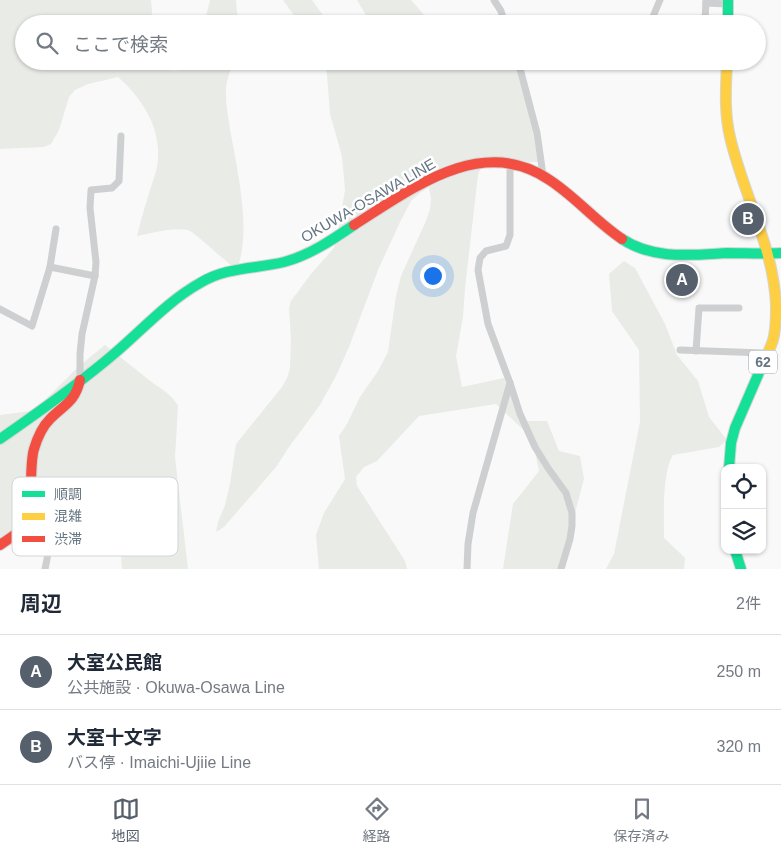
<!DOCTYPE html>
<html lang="ja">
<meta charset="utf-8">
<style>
body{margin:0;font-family:Helvetica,"Noto Sans JP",sans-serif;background:#f6f6f7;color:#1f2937}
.controls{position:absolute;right:15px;bottom:15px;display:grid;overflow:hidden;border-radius:10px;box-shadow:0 1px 4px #0004}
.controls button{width:45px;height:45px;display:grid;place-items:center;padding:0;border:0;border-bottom:1px solid #e0e1e3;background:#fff;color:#1f2937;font:25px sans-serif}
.you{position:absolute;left:432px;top:275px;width:18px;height:18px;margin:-12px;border:4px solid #fff;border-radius:50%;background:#1a73e8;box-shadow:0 0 0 8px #1a73e833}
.badge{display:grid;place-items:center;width:32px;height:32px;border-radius:50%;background:#56606c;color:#fff;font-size:16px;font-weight:700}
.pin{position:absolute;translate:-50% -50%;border:2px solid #fff;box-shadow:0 1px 5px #0006}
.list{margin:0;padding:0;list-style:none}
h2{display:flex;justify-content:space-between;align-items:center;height:65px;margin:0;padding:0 20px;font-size:21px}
h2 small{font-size:16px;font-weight:400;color:#747a83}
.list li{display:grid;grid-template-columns:32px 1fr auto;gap:15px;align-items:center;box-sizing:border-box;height:75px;padding:0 20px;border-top:1px solid #e0e1e3}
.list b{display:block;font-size:19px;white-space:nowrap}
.list p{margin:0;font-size:16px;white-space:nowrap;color:#747a83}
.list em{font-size:16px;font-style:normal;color:#747a83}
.icon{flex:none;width:28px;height:28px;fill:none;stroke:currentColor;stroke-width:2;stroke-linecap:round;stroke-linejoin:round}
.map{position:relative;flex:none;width:781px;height:569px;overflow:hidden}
.search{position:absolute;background:#fff;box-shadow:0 1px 4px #0004;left:15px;right:15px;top:15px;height:55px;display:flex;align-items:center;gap:12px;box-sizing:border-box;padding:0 18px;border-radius:28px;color:#747a83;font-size:19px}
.sheet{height:215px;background:#fff}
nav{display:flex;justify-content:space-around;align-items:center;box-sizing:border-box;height:70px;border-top:1px solid #e0e1e3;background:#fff;font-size:14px;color:#747a83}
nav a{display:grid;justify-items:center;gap:2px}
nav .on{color:#56606c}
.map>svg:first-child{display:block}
.green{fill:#e8ebe6}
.building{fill:#d0d2d3;stroke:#e8e8e8}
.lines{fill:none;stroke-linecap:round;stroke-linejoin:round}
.fast-casing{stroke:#d5d6d7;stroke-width:12}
.slow-casing{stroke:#d5d6d7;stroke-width:12}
.jam-casing{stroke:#d5d6d7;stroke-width:12}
.street{stroke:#cecfd0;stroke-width:7}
.fast{stroke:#16e098;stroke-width:10}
.slow{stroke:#ffcf43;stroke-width:10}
.jam{stroke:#f24e42;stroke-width:10}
.labels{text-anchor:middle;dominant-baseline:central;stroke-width:5;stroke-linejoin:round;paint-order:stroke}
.shield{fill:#fff;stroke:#939fa8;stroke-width:1}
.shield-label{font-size:14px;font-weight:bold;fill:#657683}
.street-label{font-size:15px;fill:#657683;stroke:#fff}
.key{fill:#fff;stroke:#d1d6da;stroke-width:1}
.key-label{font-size:14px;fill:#657683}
</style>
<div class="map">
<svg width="781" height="569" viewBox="0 0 781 569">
<rect width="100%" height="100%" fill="#f9f9f9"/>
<g class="green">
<path d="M 0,0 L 151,0 L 153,24 L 24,24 L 24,61 L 164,61 L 168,70 C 178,72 186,70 191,61 L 233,61 C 231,70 227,79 226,87 C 225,101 228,116 230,129 C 237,169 252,231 237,269 C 226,263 195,232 188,230 C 172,227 153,233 137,236 C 141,219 146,203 151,187 C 154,178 158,168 158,157 C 160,126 141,97 118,77 L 88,84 L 75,90 L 69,97 L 59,130 L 51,144 L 44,147 L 0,149 Z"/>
<path d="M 210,0 L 236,0 L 238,24 L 204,24 Z"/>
<path d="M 283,0 L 312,0 L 329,24 L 300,24 Z"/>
<path d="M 357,0 L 411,0 L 432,24 L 369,24 L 370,22 Z"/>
<path d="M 324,61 L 515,61 L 530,113 L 538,162 L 529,162 L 485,157 L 478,175 L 465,288 L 463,317 L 456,356 L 462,387 L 504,378 L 519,421 L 547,421 L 559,451 L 580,456 L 584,479 L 560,569 L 503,569 L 513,504 L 539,471 L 532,438 L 496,404 L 419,416 L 377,461 L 364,467 L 356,477 L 357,486 L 405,561 L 407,569 L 319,569 L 316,535 L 324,513 L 345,479 L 339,436 L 347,424 L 360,397 L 378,371 L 388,352 L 396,296 L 401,276 L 426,221 L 430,209 L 431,199 L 429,187 L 420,193 L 411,201 L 400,222 L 378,270 L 349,347 L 336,376 L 320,405 L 289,447 L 276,467 L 224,527 L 216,532 L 218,522 L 225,505 L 230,484 L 236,444 L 282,387 L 287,378 L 290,368 L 291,339 L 289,308 L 291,301 L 311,274 L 334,248 L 337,238 L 345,190 L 342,156 L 330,114 L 327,74 Z"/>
<path d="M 624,261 L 635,268 L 665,324 L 677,355 L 698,381 L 709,417 L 727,440 L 719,447 L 673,455 C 662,472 664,516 664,538 L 685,558 L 684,569 L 606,569 L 614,554 L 640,422 L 639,350 L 612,311 L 609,274 Z"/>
<path d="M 105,345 C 119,356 134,368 149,380 C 159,388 172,394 178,406 L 175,457 L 188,569 L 122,569 C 120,547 123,518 106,502 L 82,504 L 49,516 L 30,526 L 11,539 L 0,552 L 0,415 L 32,411 L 40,405 L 78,367 Z"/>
</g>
<rect class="building" x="674" y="274" width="15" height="12"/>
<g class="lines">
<defs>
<g id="fast">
<path d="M 728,0 L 728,24"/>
<path d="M 622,239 C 654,260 691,255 727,253 C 745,253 763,254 781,253"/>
<path d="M 0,439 C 39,412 79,384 115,353 C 143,329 168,301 200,283 C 226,267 255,269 284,262 C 310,255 332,240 354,225"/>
<path d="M 729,468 L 731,443 L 735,428 L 761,368"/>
<path d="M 735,550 L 741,569"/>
</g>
<path id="slow" d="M 727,61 C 726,86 724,112 730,137 C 743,194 774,247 776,306 C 776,317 776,330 773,340 C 770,350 765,359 761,368"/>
<g id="jam">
<path d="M 354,225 C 410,190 481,134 548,179 C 575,196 595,221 622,239"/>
<path d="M 0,545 C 8,539 18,534 24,526 C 35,512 28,469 34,449 C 37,439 42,427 50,419 C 65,404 75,402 80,380"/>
</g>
</defs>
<use href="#fast" class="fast-casing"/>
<use href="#slow" class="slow-casing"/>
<use href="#jam" class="jam-casing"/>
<g class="street">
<path d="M 494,0 L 501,11 L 505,24"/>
<path d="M 706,3 L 728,4"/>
<path d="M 652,24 L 652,19 L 660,0"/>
<path d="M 675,24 L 703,23 L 705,21 L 706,0"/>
<path d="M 518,61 L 537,133 L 543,175"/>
<path d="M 510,164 L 510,235 L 506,246 L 486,251 L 480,258 L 478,270 L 488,324 L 510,383 L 520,414 L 535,447 L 548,468 L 566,493 L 572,513 L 572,526 L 570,539 L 561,569"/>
<path d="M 50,267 L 95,276"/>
<path d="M 0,309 L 32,326 L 50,267 L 56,229"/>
<path d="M 680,350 L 767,353"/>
<path d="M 696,351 L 699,308 L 739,308"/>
<path d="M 80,380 L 80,354 L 82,334 L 95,276 L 96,262 L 90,208 L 91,190 L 112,188 L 119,181 L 121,136"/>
<path d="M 26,523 L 53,529 L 45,569"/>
<path d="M 467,569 L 468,544 L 473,513 L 510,383"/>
</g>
<use href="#fast" class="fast"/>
<use href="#slow" class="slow"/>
<use href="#jam" class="jam"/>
</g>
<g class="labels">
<rect class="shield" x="749" y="350.5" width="28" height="23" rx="4"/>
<g class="shield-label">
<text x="763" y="362">62</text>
</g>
<g class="street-label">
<text transform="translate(368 200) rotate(-30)">OKUWA-OSAWA LINE</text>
</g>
</g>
<rect x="12" y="477" width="166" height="79" rx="8" class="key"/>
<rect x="22" y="491" width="23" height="6" fill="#16e098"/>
<rect x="22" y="513" width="23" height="7" fill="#ffcf43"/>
<rect x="22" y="536" width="23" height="6" fill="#f24e42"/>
<g class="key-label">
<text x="54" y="499">順調</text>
<text x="54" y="521">混雑</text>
<text x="54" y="544">渋滞</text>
</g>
</svg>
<div class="controls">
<button><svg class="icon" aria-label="locate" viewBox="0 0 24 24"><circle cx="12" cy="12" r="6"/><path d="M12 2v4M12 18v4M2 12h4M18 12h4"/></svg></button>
<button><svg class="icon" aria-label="layers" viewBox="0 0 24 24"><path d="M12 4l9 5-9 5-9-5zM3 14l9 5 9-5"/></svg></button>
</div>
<div class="you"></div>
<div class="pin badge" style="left:682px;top:280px">A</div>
<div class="pin badge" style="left:748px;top:219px">B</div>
<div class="search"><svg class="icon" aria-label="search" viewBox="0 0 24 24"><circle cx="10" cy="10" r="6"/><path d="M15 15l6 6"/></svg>ここで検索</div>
</div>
<section class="sheet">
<h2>周辺<small>2件</small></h2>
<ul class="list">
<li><span class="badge">A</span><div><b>大室公民館</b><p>公共施設 · Okuwa-Osawa Line</p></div><em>250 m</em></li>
<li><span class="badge">B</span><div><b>大室十文字</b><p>バス停 · Imaichi-Ujiie Line</p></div><em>320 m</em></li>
</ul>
</section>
<nav>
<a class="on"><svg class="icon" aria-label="map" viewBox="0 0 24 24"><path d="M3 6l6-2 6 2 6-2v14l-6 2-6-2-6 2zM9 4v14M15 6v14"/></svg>地図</a>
<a><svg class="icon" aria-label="directions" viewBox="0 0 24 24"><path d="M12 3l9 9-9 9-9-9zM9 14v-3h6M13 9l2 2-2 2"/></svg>経路</a>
<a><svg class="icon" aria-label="saved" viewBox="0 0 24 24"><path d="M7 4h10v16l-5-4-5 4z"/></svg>保存済み</a>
</nav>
